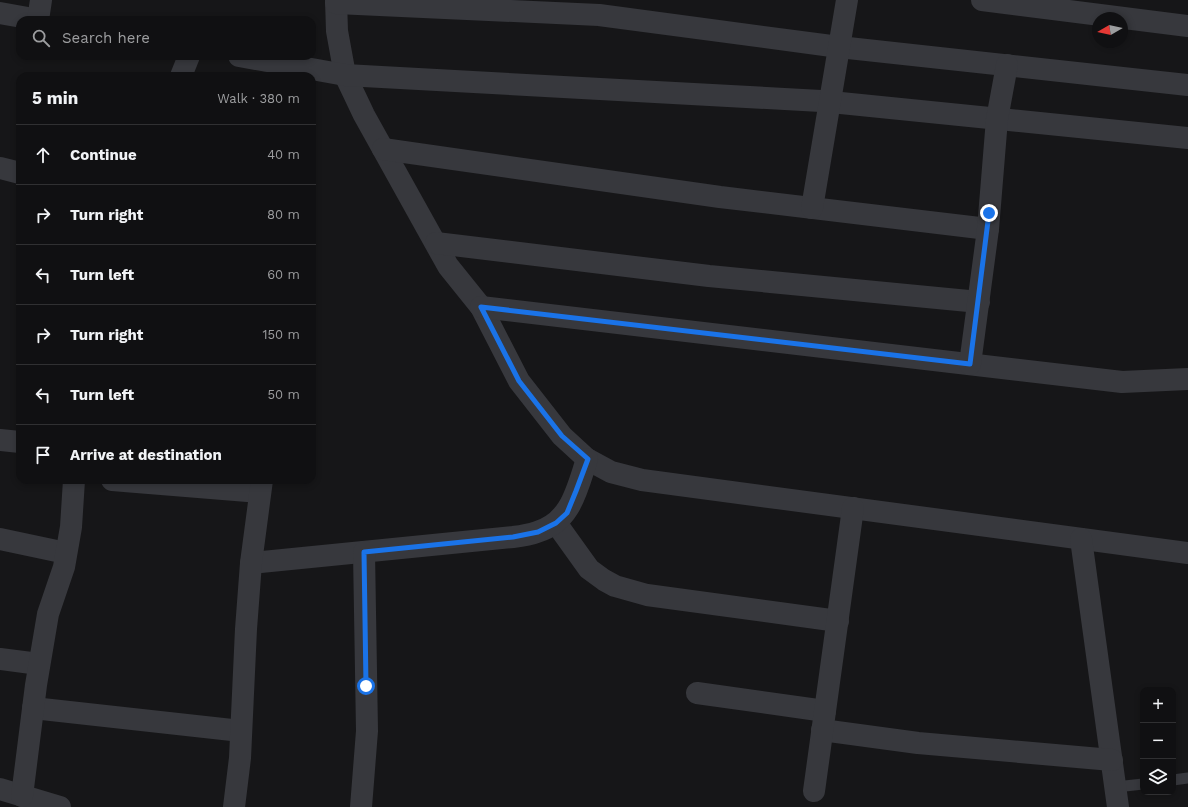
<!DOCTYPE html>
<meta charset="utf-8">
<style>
body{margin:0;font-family:"Work Sans",sans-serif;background:#1e1e20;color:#f1f3f6}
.controls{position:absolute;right:12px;bottom:12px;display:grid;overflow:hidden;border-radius:8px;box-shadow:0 2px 6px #0003}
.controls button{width:36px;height:36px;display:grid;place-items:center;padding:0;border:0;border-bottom:1px solid #303032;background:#101012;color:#f1f3f6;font:20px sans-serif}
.compass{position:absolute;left:1092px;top:12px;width:36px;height:36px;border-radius:50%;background:#101012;box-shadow:0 2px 6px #0003;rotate:261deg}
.stop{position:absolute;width:12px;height:12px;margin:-9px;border:3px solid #1a73e8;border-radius:50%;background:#fff}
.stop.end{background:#1a73e8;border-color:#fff;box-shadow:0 1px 4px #0008}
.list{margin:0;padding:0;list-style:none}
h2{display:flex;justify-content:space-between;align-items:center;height:52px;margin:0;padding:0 16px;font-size:17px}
h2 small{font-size:13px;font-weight:400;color:#9c9d9f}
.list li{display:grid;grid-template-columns:26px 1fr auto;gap:12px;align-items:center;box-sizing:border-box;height:60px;padding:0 16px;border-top:1px solid #303032}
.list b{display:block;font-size:15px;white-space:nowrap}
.list em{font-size:13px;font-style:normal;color:#9c9d9f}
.icon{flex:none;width:22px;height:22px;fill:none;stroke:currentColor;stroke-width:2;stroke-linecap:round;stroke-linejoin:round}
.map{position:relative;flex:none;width:1188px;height:807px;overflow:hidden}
.search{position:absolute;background:#101012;box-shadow:0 2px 6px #0003;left:16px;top:16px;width:300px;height:44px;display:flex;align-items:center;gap:10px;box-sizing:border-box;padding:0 14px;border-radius:12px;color:#9c9d9f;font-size:15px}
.panel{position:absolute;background:#101012;box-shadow:0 2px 6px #0003;left:16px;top:72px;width:300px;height:412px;border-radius:12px}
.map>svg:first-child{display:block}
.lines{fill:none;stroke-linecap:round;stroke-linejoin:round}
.service{stroke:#37383d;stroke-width:11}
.minor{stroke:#37383d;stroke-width:22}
.route{stroke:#1a73e8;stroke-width:5}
</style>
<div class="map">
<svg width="1188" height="807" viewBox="0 0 1188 807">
<rect width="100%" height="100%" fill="#161618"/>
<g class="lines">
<g class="service">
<path d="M 1173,780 L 1188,778"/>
<path d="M 1116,787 L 1143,784"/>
</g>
<g class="minor">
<path d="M 336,0 L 337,31 L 345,75 L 364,115 L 448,266 L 481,307 L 519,381 L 562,436 L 587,459 L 611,472 L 642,480 L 1188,553"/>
<path d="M 982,0 L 1188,26"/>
<path d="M 336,3 L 599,15 L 839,47 L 1188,85"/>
<path d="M 0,13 L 39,20"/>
<path d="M 38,20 L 41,0"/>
<path d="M 239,56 L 345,75 L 821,101 L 1188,138"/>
<path d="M 181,76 L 189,56"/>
<path d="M 383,149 L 720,197 L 988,229"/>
<path d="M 0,168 L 20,173"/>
<path d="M 812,208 L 847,0"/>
<path d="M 436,243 L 709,276 L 979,302"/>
<path d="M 481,307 L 1122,382 L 1188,379"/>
<path d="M 970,364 L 988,229 L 997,119 L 1007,65"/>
<path d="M 0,440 L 20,442"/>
<path d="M 112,480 L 260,492"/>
<path d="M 556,523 L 589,569 L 604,580 L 615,586 L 647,595 L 838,621"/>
<path d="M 0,539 L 66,553"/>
<path d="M 1081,539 L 1118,807"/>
<path d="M 251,563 L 513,537 C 521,536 529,535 537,532 C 571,522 577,489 587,459"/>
<path d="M 0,659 L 39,664"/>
<path d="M 697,693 L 825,711"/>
<path d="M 33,708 L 241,731"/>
<path d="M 822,730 L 918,743 L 1112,760"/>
<path d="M 0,789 L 60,807"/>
<path d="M 814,791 L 853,508"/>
<path d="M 22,796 L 36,685 L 48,614 L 64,567 L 71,527 L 74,480"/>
<path d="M 234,807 L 240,758 L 246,629 L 251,563 L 262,480"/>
<path d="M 361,807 L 367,731 L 364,552"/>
</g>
</g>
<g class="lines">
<path class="route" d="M 366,686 L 364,552 L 513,537 L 538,532 L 556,523 L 567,513 L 576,491 L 588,459 L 562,436 L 519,381 L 481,307 L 970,364 L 989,213"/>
</g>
</svg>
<div class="controls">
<button>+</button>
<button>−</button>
<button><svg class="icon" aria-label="layers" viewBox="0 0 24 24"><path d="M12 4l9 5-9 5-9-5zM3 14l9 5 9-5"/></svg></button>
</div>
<svg class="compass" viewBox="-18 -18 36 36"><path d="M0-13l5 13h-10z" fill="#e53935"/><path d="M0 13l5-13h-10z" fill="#9c9d9f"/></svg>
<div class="stop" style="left:366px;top:686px"></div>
<div class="stop end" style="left:989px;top:213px"></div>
<div class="search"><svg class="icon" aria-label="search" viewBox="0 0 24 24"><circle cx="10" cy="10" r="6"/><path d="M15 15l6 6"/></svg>Search here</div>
<section class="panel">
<h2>5 min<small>Walk · 380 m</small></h2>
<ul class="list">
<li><svg class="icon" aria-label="ahead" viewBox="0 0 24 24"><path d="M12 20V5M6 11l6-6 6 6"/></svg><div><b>Continue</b></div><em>40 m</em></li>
<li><svg class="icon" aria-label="right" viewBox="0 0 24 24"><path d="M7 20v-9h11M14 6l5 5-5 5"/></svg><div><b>Turn right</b></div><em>80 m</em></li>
<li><svg class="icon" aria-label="left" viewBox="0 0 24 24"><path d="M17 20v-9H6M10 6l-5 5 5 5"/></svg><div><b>Turn left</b></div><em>60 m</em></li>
<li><svg class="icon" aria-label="right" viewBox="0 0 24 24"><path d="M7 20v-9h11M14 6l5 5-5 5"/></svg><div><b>Turn right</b></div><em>150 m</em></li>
<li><svg class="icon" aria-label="left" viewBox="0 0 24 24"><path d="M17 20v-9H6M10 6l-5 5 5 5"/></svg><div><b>Turn left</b></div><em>50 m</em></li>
<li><svg class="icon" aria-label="arrive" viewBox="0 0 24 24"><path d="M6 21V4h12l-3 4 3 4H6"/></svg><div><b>Arrive at destination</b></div></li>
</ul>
</section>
</div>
